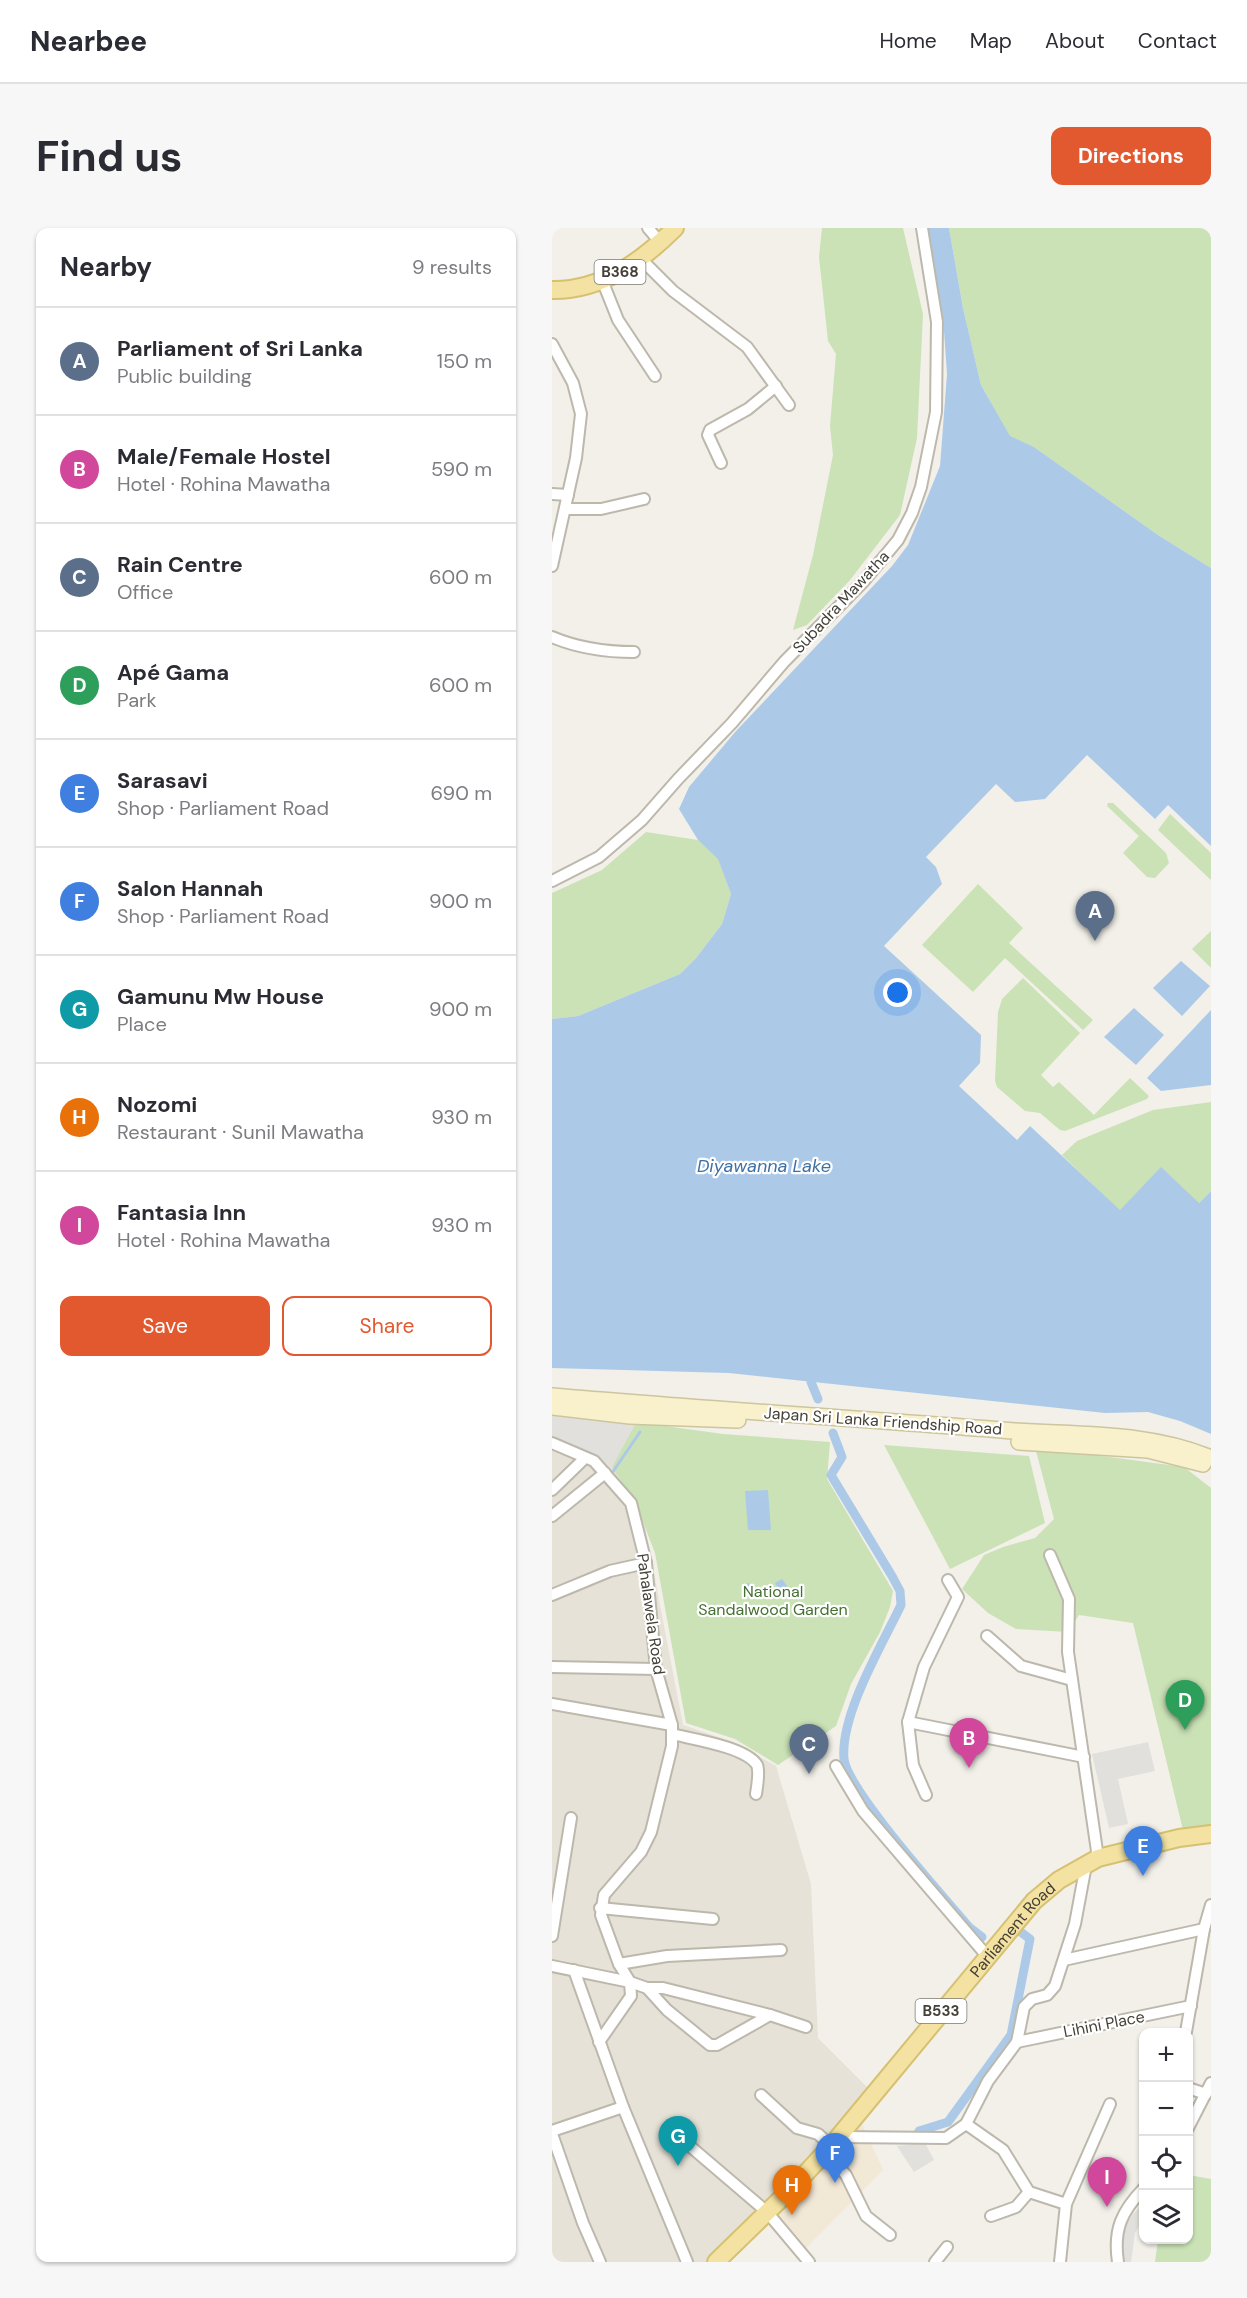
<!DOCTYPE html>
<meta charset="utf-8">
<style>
body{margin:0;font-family:"DM Sans",sans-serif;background:#f7f7f7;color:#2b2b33}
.controls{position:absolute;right:18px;bottom:18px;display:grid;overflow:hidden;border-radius:12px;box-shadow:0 2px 4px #0004}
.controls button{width:54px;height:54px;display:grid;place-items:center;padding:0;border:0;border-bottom:2px solid #e1e1e2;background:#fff;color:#2b2b33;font:30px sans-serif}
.you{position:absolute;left:346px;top:765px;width:21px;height:21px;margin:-15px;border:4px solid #fff;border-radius:50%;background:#1a73e8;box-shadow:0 0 0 9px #1a73e833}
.badge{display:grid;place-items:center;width:39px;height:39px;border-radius:50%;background:#e25930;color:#fff;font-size:20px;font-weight:700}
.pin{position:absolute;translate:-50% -50px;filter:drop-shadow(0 2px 3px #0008)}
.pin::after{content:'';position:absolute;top:32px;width:21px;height:18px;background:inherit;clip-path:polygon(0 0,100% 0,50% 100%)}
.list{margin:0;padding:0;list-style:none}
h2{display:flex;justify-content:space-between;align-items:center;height:78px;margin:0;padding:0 24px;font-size:26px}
h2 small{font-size:20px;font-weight:400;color:#7c7c81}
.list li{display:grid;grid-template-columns:39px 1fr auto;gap:18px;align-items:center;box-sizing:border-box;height:108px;padding:0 24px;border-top:2px solid #e1e1e2}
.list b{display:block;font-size:22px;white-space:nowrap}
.list p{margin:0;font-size:20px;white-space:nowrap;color:#7c7c81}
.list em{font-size:20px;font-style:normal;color:#7c7c81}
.actions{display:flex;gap:12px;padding:18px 24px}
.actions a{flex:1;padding:14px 0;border:2px solid #e25930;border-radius:12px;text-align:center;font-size:21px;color:#e25930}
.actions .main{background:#e25930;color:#fff}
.icon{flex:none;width:33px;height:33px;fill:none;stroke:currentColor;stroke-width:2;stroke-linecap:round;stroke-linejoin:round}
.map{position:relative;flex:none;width:659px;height:2034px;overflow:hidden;border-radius:12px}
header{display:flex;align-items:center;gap:36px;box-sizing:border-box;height:84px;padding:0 30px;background:#fff;border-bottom:2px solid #e1e1e2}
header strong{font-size:28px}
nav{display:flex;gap:33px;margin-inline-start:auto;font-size:21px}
.intro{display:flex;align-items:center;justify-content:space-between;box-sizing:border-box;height:144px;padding:0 36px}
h1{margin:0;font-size:42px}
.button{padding:15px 27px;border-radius:12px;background:#e25930;color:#fff;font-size:21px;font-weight:700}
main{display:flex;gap:36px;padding:0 36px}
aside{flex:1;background:#fff;border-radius:12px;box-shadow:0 2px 4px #0004}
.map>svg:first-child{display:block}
.residential{fill:#e6e2d7}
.commercial{fill:#f2e8d6}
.green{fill:#cae2b6}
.parking{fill:#e1e0dd}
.water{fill:#accae8}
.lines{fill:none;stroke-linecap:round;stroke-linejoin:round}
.stream{stroke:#accae8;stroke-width:3}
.canal{stroke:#accae8;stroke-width:9}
.minor-casing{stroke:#bdb8ac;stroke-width:14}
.secondary-casing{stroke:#cdc59d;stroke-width:18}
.primary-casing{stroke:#d6c172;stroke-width:20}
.minor{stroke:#fff;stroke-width:10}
.secondary{stroke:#f9f1cc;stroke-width:15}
.primary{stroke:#f3e2a1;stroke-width:16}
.labels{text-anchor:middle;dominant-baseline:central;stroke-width:4.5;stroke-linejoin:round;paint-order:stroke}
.shield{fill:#fff;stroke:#7d7a74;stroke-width:1.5}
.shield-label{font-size:15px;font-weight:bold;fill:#454138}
.street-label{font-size:16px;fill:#454138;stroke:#fff}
.park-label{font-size:16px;fill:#447031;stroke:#fff}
.water-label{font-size:18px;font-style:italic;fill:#3d70a5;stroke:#fff}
</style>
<header>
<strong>Nearbee</strong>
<nav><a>Home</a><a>Map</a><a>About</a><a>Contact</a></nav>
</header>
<div class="intro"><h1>Find us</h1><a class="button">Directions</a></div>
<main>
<aside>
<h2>Nearby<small>9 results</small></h2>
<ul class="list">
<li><span class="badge" style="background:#5c6f8a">A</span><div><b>Parliament of Sri Lanka</b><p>Public building</p></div><em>150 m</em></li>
<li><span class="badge" style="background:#d1479c">B</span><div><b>Male/Female Hostel</b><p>Hotel · Rohina Mawatha</p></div><em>590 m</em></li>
<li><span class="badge" style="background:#5c6f8a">C</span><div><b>Rain Centre</b><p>Office</p></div><em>600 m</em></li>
<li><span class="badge" style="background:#2e9e5b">D</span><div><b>Apé Gama</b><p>Park</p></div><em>600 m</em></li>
<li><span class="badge" style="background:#3f7fe0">E</span><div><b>Sarasavi</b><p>Shop · Parliament Road</p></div><em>690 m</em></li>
<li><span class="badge" style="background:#3f7fe0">F</span><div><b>Salon Hannah</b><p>Shop · Parliament Road</p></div><em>900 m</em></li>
<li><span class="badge" style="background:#0f9aa8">G</span><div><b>Gamunu Mw House</b><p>Place</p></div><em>900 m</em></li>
<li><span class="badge" style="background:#e8710a">H</span><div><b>Nozomi</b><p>Restaurant · Sunil Mawatha</p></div><em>930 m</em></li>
<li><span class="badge" style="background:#d1479c">I</span><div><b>Fantasia Inn</b><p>Hotel · Rohina Mawatha</p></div><em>930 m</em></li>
</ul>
<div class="actions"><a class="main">Save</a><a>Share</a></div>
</aside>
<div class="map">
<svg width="659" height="2034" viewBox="0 0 659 2034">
<rect width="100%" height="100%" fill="#f2f0e9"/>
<path class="residential" d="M 0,1174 L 70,1179 L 131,1497 L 181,1514 L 224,1538 L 259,1656 L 266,1810 L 320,1864 L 165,2034 L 0,2034 Z"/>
<path class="commercial" d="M 310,1896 L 331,1942 L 252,2022 L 223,1990 Z"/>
<g class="green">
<path d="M 270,0 L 351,0 L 371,86 L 365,210 L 348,287 L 298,352 L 255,397 L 241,402 L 261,327 L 281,227 L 278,198 L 284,126 L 276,113 L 267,29 Z"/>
<path d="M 397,0 L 659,0 L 659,340 L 606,307 L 482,219 L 458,209 L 429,157 L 411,80 Z"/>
<path d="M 556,575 L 561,575 L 614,625 L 617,635 L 603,650 L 595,649 L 571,625 L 587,608 L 555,578 Z"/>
<path d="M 618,586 L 659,625 L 659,652 L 606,602 Z"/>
<path d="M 94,604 L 146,612 L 166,630 L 179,666 L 170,696 L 144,730 L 128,746 L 26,788 L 0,791 L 0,665 L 50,642 Z"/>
<path d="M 426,656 L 471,700 L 457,715 L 541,792 L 531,802 L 453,730 L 421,764 L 370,717 Z"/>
<path d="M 659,703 L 659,740 L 640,721 Z"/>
<path d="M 471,750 L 528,805 L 489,847 L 501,859 L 507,854 L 542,887 L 578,850 L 597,868 L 595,871 L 513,903 L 508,902 L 488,885 L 473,883 L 445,859 L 443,853 L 446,784 L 450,771 Z"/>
<path d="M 659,874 L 659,963 L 647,975 L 568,983 L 510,927 L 525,913 L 601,882 Z"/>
<path d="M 84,1194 L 171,1206 L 278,1214 L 275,1251 L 341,1363 L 338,1379 L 328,1404 L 299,1456 L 284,1498 L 226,1537 L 183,1511 L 134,1495 L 103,1325 L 84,1276 L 60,1239 Z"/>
<path d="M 332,1217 L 477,1228 L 493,1295 L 398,1341 Z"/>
<path d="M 483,1219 L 632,1239 L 659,1260 L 659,1600 L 631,1602 L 581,1395 L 527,1387 L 516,1404 L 464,1401 L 436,1385 L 410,1361 L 432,1327 L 451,1319 L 483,1310 L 502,1291 Z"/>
<path d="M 637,1947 L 659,1951 L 659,2034 L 603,2034 L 606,2012 L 636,2012 Z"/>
</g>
<g class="parking">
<path d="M 0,1185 L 84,1194 L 60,1239 L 46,1228 L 0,1212 Z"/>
<path d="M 596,1514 L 603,1543 L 566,1551 L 576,1596 L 557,1600 L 540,1526 Z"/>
<path d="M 373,1915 L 382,1932 L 362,1944 L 345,1918 Z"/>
<path d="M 591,1976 L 591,1996 L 589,1995 L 583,2005 L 579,2034 L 571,2034 L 569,2018 L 572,1999 L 581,1986 Z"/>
</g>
<g class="water">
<path d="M 374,0 L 397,0 L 411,80 L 429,157 L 458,208 L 482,219 L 606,307 L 659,340 L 659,618 L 616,577 L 603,591 L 535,527 L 493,571 L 463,574 L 444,556 L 374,629 L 384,639 L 390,656 L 332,718 L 429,807 L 428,835 L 407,858 L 465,912 L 478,898 L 568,982 L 609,939 L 647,975 L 659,963 L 659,1206 L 628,1193 L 596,1184 L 553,1185 L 177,1145 L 0,1140 L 0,791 L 26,788 L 128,746 L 144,730 L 170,696 L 179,666 L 166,631 L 146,612 L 127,581 L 137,559 L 184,503 L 340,338 L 356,317 L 388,238 L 395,146 L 391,89 Z"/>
<path d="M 629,733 L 658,758 L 630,788 L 601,760 Z"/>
<path d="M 582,780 L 612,807 L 584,837 L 552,809 Z"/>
<path d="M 659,782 L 659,857 L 609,863 L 595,850 Z"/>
<path d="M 216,1262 L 219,1302 L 196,1302 L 193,1263 Z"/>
<path d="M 230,1351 L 238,1362 L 228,1368 L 223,1355 Z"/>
<path d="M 195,1355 L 203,1357 L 201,1370 L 190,1367 Z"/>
</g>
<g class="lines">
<path class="stream" d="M 60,1245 L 88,1204"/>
<g class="canal">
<path d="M 259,1154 L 266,1171"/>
<path d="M 281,1205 L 290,1229 L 279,1247 L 340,1348 L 348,1363 L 349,1377 C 330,1417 288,1487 292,1531 C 296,1563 392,1669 417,1699 L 430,1709"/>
<path d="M 367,1903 L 396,1894 L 459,1807 L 478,1711 L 470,1705"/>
</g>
<defs>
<g id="minor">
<path d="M 96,0 L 108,14"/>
<path d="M 89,31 L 121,63 L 195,119 L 237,177"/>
<path d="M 50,52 L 66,92 L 103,148"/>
<path d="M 0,116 L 21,155 L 29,186 L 24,230 L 0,338"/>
<path d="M 169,235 L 156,207 L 158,202 L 196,181 L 224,158"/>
<path d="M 0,266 L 16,267"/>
<path d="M 13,281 L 49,281 L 92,271"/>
<path d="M 0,409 C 26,420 53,424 82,424"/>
<path d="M 0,653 L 47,629 L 90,592 L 126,551 L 180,495 L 232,434 L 311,354 L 346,312 L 360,285 L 369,259 L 384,184 L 385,94 L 370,0"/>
<path d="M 0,1215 L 42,1233 L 79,1275 L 94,1335 L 104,1441 L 120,1497 L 120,1518 L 99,1604 L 89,1624 L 52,1667 L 49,1687 L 67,1736 L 78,1754 L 79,1768 L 47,1814"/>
<path d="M 0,1262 L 33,1230"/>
<path d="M 0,1288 L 53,1245"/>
<path d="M 498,1327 L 517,1371 L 516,1424 L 546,1630"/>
<path d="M 0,1367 L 58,1343 L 94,1335"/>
<path d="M 435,1408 L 469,1438 L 520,1452"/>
<path d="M 0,1439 L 104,1441"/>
<path d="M 0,1476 L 120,1497"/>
<path d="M 356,1494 L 532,1529"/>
<path d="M 120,1506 C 140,1511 194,1519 205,1537 C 208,1544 205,1558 204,1566"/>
<path d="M 284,1538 L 311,1583 L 435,1728"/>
<path d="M 374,1567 L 361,1537 L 356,1494 L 372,1439 L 406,1369 L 396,1352"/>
<path d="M 48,1680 L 161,1691"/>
<path d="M 0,1708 L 19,1590"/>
<path d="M 512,1732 L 652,1701"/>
<path d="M 67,1736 L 115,1728 L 229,1722"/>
<path d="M 0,1738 L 78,1754 L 95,1760 L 115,1782 L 158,1817 L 165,1817 L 218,1787"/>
<path d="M 22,1742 L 71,1879 L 135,2034"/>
<path d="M 95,1760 L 111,1760 L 218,1787 L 254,1799"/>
<path d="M 634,1804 L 652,1701 L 659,1677"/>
<path d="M 465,1814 L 639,1778"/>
<path d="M 636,1860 L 654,1866"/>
<path d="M 209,1867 L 245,1900 L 266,1906 L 279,1918"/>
<path d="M 414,1896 L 436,1853 L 465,1814 L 472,1779 L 480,1771 L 495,1767 L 503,1758 L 523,1696 L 534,1637"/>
<path d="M 636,1900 L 659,1855"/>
<path d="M 119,1902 L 215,1984 L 257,2034"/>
<path d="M 0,1903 L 71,1879"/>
<path d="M 0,1906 L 31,1995 L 48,2034"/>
<path d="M 286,1909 L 394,1910 L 414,1896 L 451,1922 L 477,1964 L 514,1976"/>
<path d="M 273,1924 L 294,1947 L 314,1988 L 338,2007"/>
<path d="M 439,1988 L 464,1979 L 477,1964"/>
<path d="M 383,2034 L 395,2019"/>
<path d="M 508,2034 L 514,1976 L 558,1876"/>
<path d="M 566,2034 C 561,2001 570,1983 592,1960"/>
</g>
<g id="secondary">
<path d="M 0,1168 C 149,1181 299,1190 449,1202 C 519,1208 593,1202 659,1230"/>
<path d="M 0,1179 L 78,1188 L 186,1192"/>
<path d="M 467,1214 L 596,1222 L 651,1236"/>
</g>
<g id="primary">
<path d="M 0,62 C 49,63 90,33 123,0"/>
<path id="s1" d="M 164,2034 L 241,1959 L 279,1918 L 482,1673 L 507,1652 L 546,1630 L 627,1610 L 659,1606"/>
</g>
</defs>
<use href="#minor" class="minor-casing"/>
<use href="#secondary" class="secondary-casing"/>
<use href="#primary" class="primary-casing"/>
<use href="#minor" class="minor"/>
<use href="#secondary" class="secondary"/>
<use href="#primary" class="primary"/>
</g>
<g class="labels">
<g class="shield">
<rect x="42.5" y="32" width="51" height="24" rx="4.5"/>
<rect x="363.5" y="1771" width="51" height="24" rx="4.5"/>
</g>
<g class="shield-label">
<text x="68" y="44">B368</text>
<text x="389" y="1783">B533</text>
</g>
<g class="street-label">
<text transform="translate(289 374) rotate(-47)">Subadra Mawatha</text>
<text transform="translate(331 1193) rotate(4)">Japan Sri Lanka Friendship Road</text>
<text transform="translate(99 1386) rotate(82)">Pahalawela Road</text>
<text stroke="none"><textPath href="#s1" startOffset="446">Parliament Road</textPath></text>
<text transform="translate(552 1796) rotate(-11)">Lihini Place</text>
</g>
<g class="park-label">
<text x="221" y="1363">National<tspan x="221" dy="18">Sandalwood Garden</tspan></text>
</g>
<g class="water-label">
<text x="212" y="938">Diyawanna Lake</text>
</g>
</g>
</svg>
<div class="controls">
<button>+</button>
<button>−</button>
<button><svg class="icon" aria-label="locate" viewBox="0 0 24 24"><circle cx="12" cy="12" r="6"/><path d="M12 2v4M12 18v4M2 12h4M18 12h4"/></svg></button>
<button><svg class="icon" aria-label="layers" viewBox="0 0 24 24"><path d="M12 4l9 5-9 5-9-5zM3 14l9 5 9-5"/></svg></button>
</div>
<div class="you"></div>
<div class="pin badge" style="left:543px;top:713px;background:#5c6f8a">A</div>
<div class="pin badge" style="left:417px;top:1540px;background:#d1479c">B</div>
<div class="pin badge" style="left:257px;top:1546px;background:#5c6f8a">C</div>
<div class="pin badge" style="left:633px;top:1502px;background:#2e9e5b">D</div>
<div class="pin badge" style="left:591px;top:1648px;background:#3f7fe0">E</div>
<div class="pin badge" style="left:283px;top:1955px;background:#3f7fe0">F</div>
<div class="pin badge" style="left:126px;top:1938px;background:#0f9aa8">G</div>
<div class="pin badge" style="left:240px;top:1987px;background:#e8710a">H</div>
<div class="pin badge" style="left:555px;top:1979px;background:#d1479c">I</div>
</div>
</main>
